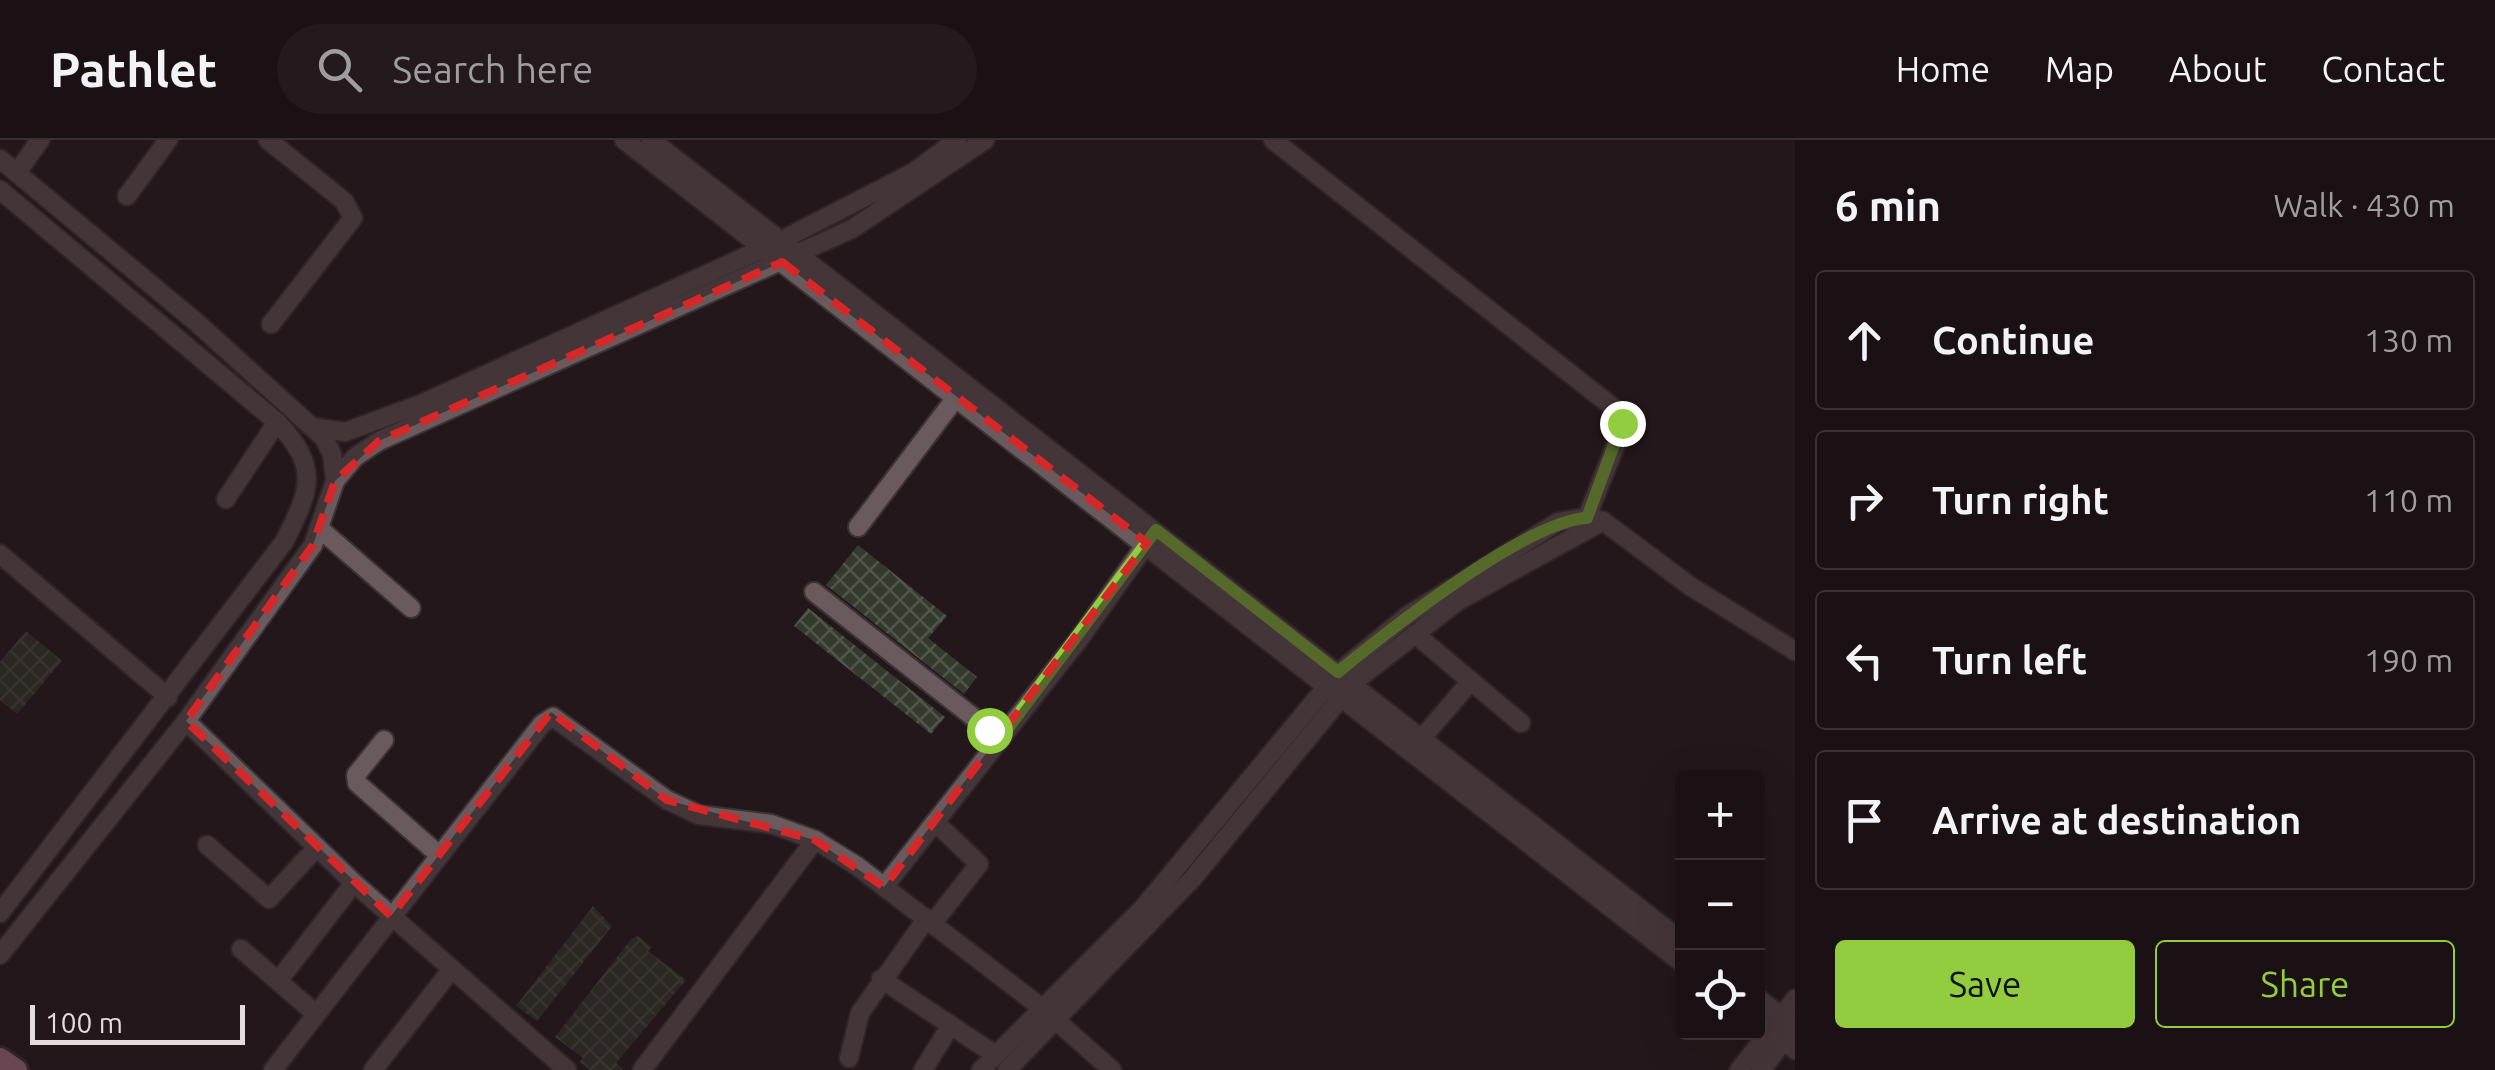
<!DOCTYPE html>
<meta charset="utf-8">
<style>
body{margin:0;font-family:Ubuntu,sans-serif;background:#241a1d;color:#f1f3f6}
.controls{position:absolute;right:30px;bottom:30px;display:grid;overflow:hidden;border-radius:10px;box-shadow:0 10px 40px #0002}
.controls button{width:90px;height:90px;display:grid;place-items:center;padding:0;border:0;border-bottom:2px solid #393134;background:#1b1114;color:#f1f3f6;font:50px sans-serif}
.scale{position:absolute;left:30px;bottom:25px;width:215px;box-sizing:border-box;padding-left:10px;border:5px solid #e4dbdd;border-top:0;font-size:28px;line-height:35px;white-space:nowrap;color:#e4dbdd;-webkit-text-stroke:8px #24171b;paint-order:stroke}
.stop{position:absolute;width:30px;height:30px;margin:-22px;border:8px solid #91cd3f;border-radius:50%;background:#fff}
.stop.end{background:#91cd3f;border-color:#fff;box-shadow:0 2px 10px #0008}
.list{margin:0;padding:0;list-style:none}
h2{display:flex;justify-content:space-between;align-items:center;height:130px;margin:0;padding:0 40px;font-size:42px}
h2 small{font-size:32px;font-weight:400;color:#a09da0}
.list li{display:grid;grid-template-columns:65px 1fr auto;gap:30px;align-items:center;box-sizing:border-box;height:140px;margin:0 20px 20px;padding:0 20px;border:2px solid #393134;border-radius:10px}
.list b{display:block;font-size:38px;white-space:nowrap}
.list em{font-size:32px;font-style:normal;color:#a09da0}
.actions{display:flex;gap:20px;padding:30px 40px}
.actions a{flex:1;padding:22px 0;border:2px solid #91cd3f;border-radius:10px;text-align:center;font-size:35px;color:#91cd3f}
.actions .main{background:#91cd3f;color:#111}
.icon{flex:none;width:55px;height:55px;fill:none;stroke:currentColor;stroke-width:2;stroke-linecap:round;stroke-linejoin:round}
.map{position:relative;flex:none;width:1795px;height:930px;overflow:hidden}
header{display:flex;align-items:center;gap:60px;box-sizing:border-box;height:140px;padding:0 50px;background:#1b1114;border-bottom:2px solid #393134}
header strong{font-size:48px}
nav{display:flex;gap:55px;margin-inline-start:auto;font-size:35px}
.search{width:700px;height:90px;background:#241a1d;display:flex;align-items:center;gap:25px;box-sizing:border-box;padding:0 35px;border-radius:55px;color:#a09da0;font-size:38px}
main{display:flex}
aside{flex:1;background:#1b1114}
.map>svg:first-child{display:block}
.building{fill:url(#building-cross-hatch)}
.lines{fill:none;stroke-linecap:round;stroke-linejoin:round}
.minor-casing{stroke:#3c3335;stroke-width:22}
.major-casing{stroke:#3c3335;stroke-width:28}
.minor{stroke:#6a5a5e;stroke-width:18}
.major{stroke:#bc8194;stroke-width:22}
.route{stroke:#91cd3f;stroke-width:12}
.marked{fill:none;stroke:#d62828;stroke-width:8;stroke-dasharray:20 12;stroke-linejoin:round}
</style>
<header>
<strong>Pathlet</strong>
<div class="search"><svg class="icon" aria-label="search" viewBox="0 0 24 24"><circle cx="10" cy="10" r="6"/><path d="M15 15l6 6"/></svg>Search here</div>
<nav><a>Home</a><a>Map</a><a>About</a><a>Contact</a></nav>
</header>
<main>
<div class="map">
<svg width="1795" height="930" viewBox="0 0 1795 930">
<defs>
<pattern id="building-cross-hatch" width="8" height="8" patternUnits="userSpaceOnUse" patternTransform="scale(2.5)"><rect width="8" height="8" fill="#343a2e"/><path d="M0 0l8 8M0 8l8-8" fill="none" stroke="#51564c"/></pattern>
</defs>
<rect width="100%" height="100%" fill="#24171b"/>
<g class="building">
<path d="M 858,405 L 947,476 L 928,498 L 977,537 L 964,554 L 826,445 Z"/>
<path d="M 808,468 L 945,577 L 931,594 L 794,486 Z"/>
<path d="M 26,491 L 62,521 L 17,574 L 0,560 L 0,522 Z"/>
<path d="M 593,766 L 612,786 L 537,881 L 516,866 Z"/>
<path d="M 638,796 L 652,807 L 648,811 L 686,840 L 616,923 L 624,930 L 590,930 L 580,922 L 583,918 L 555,897 L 631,799 Z"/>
</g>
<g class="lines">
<defs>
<g id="minor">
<path d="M 268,0 L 344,61 L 353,78 L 271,184"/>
<path d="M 624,0 L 1682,823"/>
<path d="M 651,0 L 1682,801"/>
<path d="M 1273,0 L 1619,272 L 1620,294 L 1587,377"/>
<path d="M 0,19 L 196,182 L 324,298 L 332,314 L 335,341 L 313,405 L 186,581 L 0,815"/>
<path d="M 17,33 L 40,0"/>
<path d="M 0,50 L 277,282 C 320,328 311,349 284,402 L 0,773"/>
<path d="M 127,56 L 168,0"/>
<path d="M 312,287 L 345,292 L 421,264 L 782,100 L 914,32 L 957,0"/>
<path d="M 335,341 L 355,317 L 379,301 L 852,89 L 985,0"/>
<path d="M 226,359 L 277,282"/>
<path d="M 858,387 L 964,247"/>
<path d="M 320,389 L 411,468"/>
<path d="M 0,414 L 168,557"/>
<path d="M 814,452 L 1001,599"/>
<path d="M 1415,494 L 1521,583"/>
<path d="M 186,581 L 354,743 L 567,930"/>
<path d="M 1422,598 L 1471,541"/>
<path d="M 384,600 L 356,635 L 357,643 L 438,714"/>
<path d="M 207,705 L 269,759 L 317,707"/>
<path d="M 884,747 L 1080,498 L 1154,393"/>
<path d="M 933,783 L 979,724 L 935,682"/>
<path d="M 241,809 L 316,874"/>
<path d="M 881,839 L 994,914"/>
<path d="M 278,841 L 354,743"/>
<path d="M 1758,858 L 1789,882"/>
<path d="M 1758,881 L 1795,910"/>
<path d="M 849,918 L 860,873 L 927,778"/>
<path d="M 273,930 L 542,584 L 553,577 L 667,660 L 699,675 L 771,684 L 815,700 L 857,726 L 1042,868 L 1112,930"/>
<path d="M 373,930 L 452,829"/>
<path d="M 642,930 L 815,700"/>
<path d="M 923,930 L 951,885"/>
<path d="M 981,930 L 1143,768 L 1338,533 L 1407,476 L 1558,382 L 1587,377 L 1603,381 L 1690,446 L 1795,511"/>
<path d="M 1007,930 L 1193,738 L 1354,542 L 1458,461 L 1603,381"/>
<path d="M 1739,930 L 1795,859"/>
<path d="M 1761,930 L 1795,887"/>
</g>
<path id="major" d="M 0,919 L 16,930"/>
</defs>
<use href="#minor" class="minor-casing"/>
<use href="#major" class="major-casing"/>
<use href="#minor" class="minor"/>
<use href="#major" class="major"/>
</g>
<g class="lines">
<path class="route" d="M 989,590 L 1000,599 L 1156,390 L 1338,532 C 1388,491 1526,381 1587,378 L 1622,283"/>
</g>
<path d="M0 0H1795V930H0ZM 782,122 L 1147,403 L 884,747 L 815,700 L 667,660 L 551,572 L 391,776 L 186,581 L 313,405 L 335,341 L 379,301 Z" fill="#24171b" fill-opacity=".55" fill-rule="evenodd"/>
<path class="marked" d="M 782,122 L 1147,403 L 884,747 L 815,700 L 667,660 L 551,572 L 391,776 L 186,581 L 313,405 L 335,341 L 379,301 Z"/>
</svg>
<div class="controls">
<button>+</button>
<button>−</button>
<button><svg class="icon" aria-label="locate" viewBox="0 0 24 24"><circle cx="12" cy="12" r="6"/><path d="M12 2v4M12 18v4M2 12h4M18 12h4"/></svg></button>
</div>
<div class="scale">100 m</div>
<div class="stop" style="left:989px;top:590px"></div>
<div class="stop end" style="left:1622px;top:283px"></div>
</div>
<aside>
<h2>6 min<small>Walk · 430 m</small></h2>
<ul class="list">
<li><svg class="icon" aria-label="ahead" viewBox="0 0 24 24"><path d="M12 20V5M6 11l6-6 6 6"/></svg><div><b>Continue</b></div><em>130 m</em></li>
<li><svg class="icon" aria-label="right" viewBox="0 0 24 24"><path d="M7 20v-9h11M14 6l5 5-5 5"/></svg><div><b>Turn right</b></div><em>110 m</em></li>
<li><svg class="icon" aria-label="left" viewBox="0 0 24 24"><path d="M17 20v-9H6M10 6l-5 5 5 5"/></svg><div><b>Turn left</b></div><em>190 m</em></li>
<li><svg class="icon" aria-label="arrive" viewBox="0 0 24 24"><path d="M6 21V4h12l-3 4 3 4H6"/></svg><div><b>Arrive at destination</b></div></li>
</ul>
<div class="actions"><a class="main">Save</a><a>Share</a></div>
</aside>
</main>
